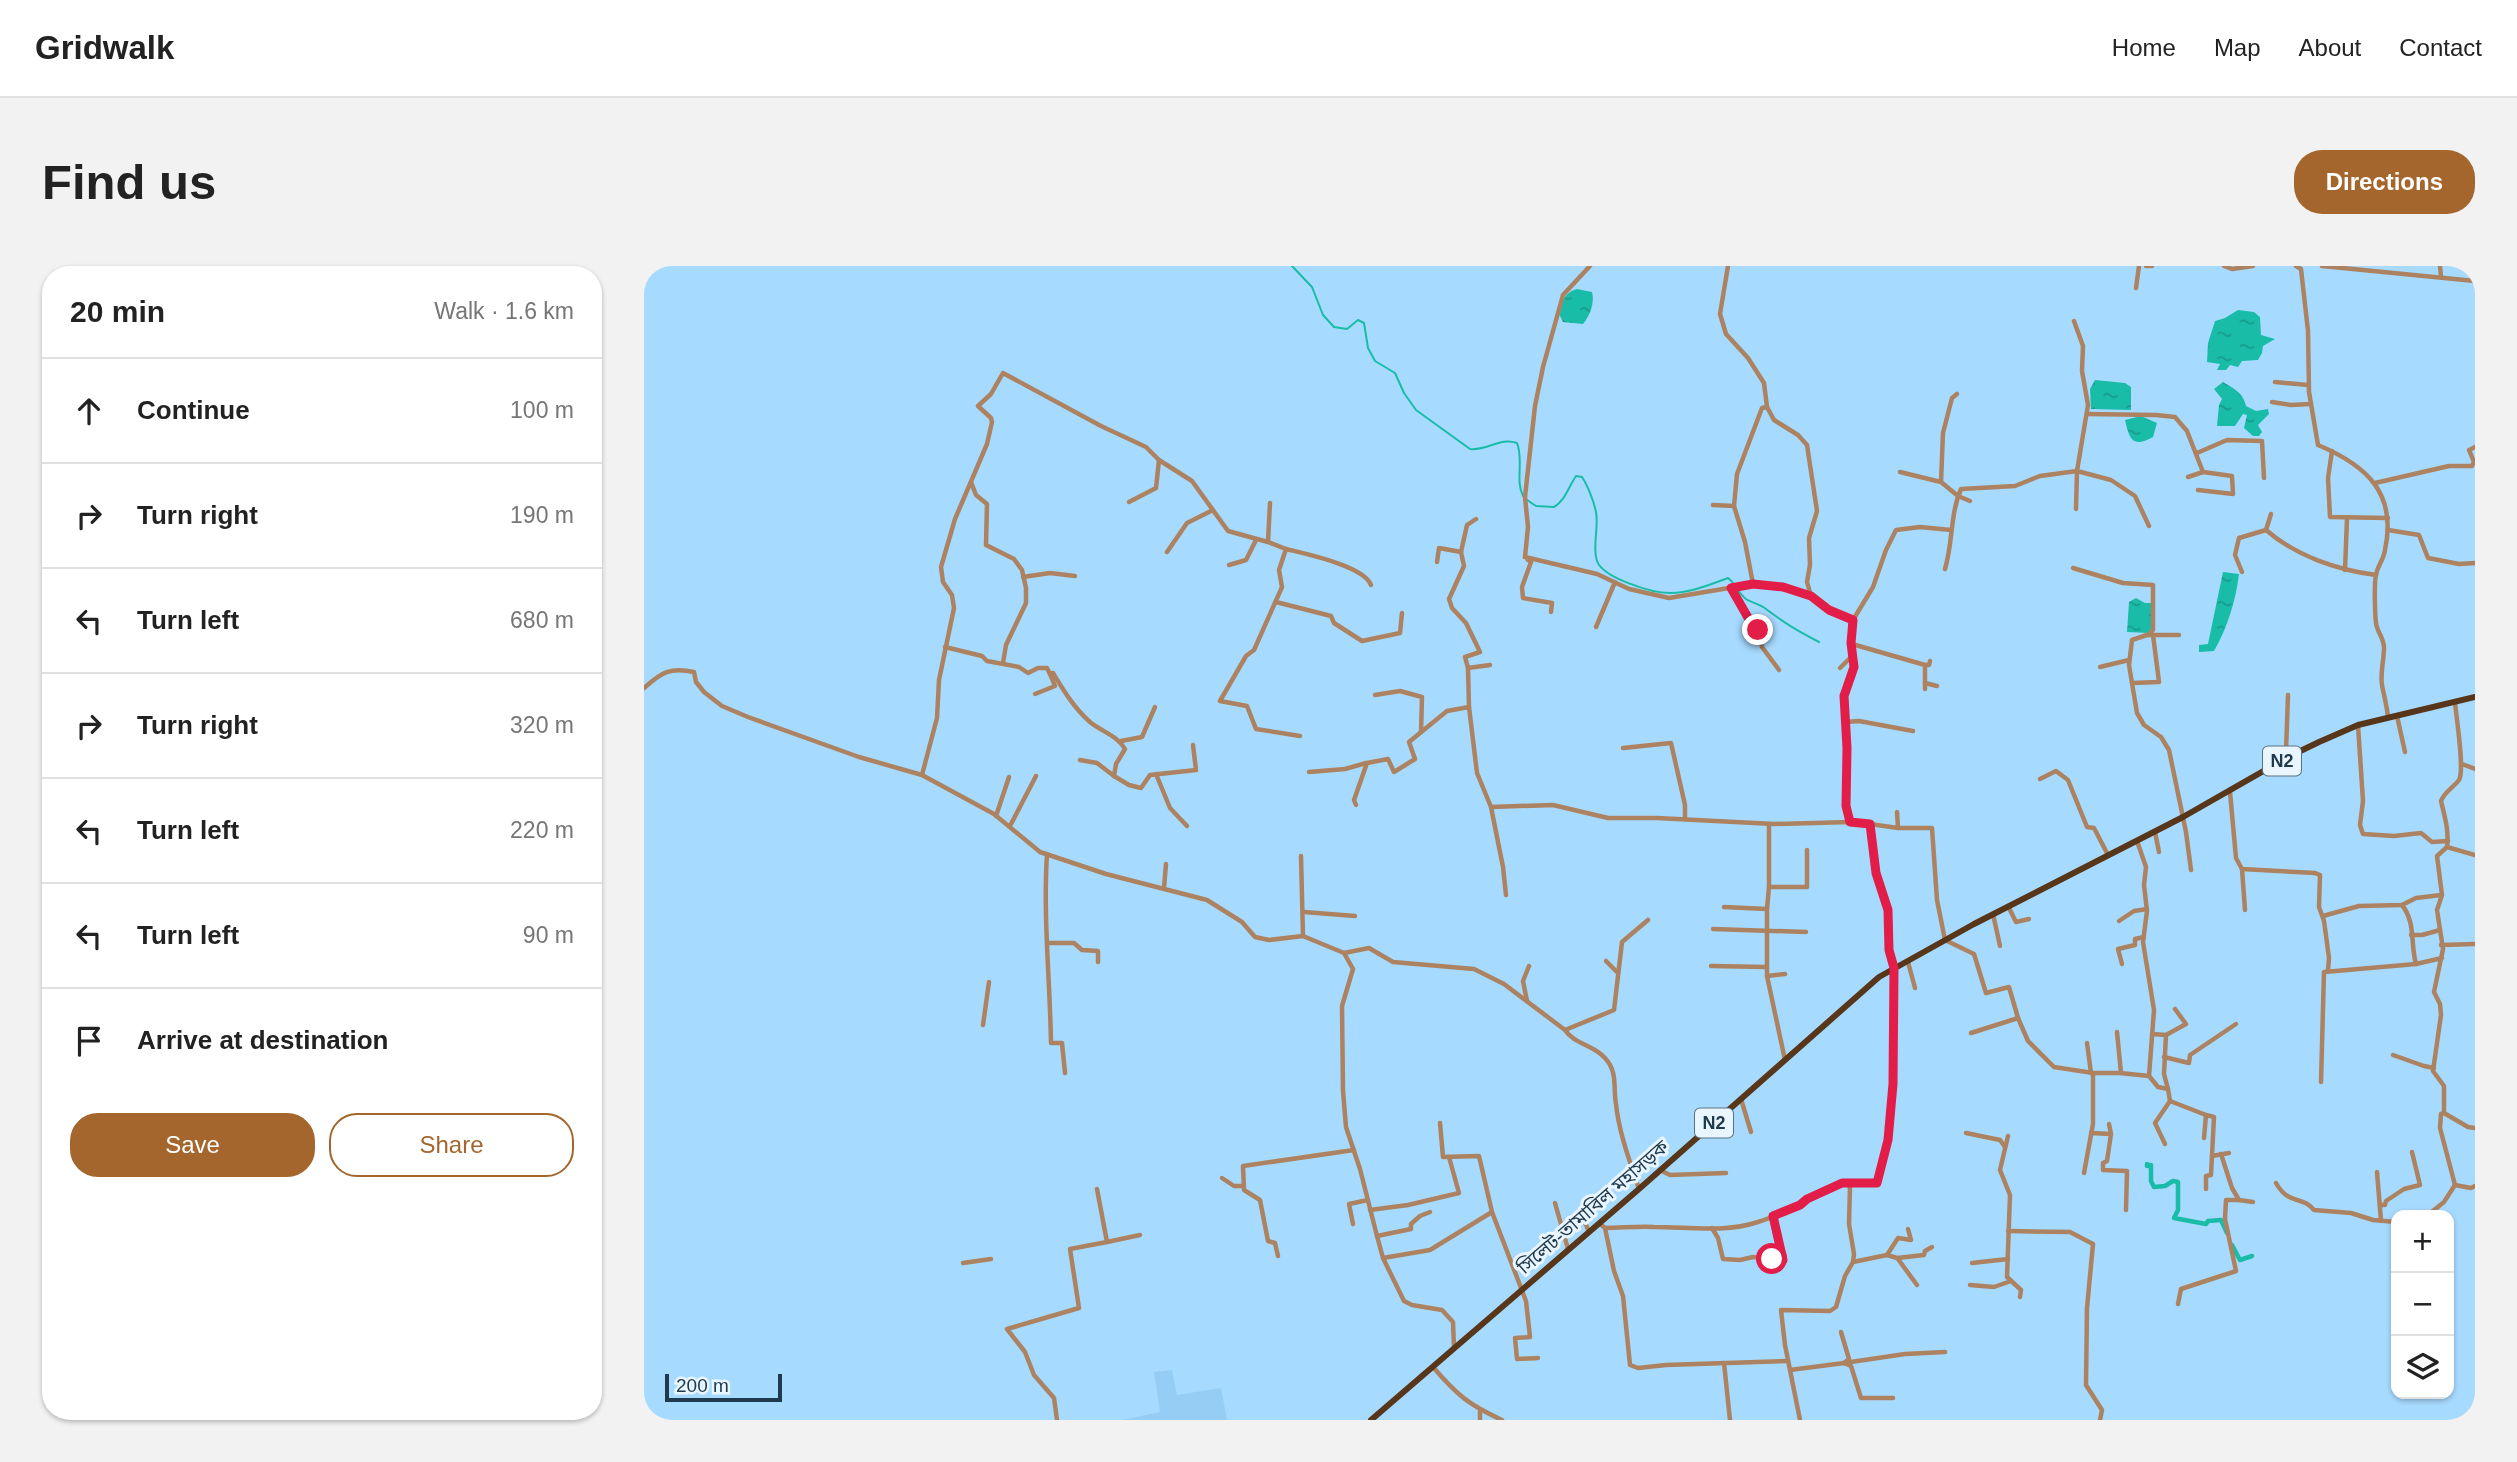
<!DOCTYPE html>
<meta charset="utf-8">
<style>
body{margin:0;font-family:Arial,"Noto Sans Bengali",sans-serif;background:#f2f2f2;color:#222}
.controls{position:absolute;right:21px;bottom:21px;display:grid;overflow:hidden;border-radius:14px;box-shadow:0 2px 5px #0004}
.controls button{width:63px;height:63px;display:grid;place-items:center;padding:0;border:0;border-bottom:2px solid #e0e0e0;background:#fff;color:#222;font:35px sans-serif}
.scale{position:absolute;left:21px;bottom:18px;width:117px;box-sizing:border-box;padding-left:7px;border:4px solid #1f3a4c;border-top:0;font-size:19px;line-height:24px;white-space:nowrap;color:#1f3a4c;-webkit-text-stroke:5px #e9f5ff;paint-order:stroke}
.stop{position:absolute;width:21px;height:21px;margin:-16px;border:5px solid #e11d48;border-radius:50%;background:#fff}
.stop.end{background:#e11d48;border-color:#fff;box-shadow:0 2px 7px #0008}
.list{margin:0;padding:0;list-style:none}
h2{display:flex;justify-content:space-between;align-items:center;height:91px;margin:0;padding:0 28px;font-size:30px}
h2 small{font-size:23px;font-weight:400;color:#767676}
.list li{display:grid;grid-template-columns:46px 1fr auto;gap:21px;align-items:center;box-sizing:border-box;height:105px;padding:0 28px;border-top:2px solid #e0e0e0}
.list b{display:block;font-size:26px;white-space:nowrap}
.list em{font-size:23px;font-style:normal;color:#767676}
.actions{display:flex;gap:14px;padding:21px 28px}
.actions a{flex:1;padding:16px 0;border:2px solid #a5662d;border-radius:28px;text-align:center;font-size:24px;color:#a5662d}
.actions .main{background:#a5662d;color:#fff}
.icon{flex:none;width:38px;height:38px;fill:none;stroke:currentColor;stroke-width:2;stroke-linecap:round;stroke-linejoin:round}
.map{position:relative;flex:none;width:1831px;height:1154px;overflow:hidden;border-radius:28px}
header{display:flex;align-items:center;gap:42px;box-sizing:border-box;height:98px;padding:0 35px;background:#fff;border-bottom:2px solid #e0e0e0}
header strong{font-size:33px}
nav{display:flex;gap:38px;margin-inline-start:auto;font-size:24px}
.intro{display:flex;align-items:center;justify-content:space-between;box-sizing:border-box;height:168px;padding:0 42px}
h1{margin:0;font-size:49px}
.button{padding:18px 32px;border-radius:28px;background:#a5662d;color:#fff;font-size:24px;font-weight:700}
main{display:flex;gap:42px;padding:0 42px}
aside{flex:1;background:#fff;border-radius:28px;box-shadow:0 2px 5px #0004}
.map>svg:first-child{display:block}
.built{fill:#95cdf5}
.water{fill:url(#water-ripples)}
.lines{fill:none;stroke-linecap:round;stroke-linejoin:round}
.stream{stroke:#19bda7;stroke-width:2}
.canal{stroke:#19bda7;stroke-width:4.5}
.minor{stroke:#ad8260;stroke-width:4.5}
.highway{stroke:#573619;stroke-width:6}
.route{stroke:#e11d48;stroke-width:9}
.labels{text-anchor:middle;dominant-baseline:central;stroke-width:6;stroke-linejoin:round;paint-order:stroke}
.shield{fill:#e9f5ff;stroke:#5c7282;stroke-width:2}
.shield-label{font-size:18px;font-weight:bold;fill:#1f3a4c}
.street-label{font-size:19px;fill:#1f3a4c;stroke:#e9f5ff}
</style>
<header>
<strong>Gridwalk</strong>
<nav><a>Home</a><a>Map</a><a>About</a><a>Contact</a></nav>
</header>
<div class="intro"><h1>Find us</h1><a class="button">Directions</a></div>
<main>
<aside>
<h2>20 min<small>Walk · 1.6 km</small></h2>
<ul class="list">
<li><svg class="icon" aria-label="ahead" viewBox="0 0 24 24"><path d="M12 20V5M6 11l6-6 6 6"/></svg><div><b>Continue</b></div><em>100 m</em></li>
<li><svg class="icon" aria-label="right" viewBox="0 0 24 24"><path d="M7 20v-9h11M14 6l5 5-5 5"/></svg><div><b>Turn right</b></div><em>190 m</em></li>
<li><svg class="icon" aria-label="left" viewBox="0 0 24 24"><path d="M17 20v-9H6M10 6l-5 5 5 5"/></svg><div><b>Turn left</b></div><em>680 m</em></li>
<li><svg class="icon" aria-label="right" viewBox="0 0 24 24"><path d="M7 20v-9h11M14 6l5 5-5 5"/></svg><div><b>Turn right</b></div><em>320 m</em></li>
<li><svg class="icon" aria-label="left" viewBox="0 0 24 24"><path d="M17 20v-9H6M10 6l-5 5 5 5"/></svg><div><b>Turn left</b></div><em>220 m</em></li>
<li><svg class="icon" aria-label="left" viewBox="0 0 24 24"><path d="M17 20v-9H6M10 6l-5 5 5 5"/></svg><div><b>Turn left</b></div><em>90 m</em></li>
<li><svg class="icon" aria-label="arrive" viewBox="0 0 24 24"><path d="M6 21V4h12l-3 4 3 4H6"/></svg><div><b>Arrive at destination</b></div></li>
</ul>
<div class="actions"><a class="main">Save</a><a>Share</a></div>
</aside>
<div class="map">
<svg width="1831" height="1154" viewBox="0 0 1831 1154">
<defs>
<pattern id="water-ripples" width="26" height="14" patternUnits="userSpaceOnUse" patternTransform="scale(1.75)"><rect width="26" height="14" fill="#19bda7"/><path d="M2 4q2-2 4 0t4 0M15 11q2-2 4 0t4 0" fill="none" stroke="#169b8a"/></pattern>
</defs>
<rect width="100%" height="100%" fill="#a7daff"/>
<path class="built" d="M 528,1104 L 533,1129 L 577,1122 L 583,1154 L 478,1154 L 516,1146 L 510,1106 Z"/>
<g class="water">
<path d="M 933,23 L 948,26 C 951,36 946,50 939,58 L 919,56 L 915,48 C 918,37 920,26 933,23 Z"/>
<path d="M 1594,44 L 1610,46 L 1616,51 L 1617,69 L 1631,73 L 1619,80 L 1618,87 L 1614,94 L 1598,95 L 1594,101 L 1586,99 L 1582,104 L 1573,104 L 1576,98 L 1563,96 L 1564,77 L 1571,55 L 1581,52 Z"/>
<path d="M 1451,114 L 1481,117 L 1487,121 L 1487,144 L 1447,143 L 1446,123 Z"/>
<path d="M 1579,116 C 1590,123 1599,126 1602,140 L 1612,145 L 1624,143 L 1625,148 L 1614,159 L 1618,166 L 1615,170 L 1609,170 L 1600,162 L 1603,149 L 1599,148 L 1591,160 L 1573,160 L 1575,139 L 1578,133 L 1570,123 Z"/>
<path d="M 1497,150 L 1513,157 L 1509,171 C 1488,183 1485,172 1481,154 Z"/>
<path d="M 1579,306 L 1595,308 C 1592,334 1583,363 1570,385 L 1555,386 L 1555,379 L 1564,378 Z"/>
<path d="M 1492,332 L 1501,337 L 1507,337 L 1507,363 L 1504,367 L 1483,366 L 1485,336 Z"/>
</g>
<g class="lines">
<g class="stream">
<path d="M 648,0 L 668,21 L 679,49 L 690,61 L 703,63 L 714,54 L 720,57 L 724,82 L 731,95 L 751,107 L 760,127 L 772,144 L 826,183 C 843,185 856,171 873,177 C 880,195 871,214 879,230"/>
<path d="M 883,234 L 892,240 L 910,241 C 921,235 925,220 932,210 L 938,211 C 944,220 950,236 952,246 C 955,262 948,280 953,295 C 959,312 1008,327 1026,327 C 1046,327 1065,319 1084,312 C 1092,318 1094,327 1102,333 C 1108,337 1116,338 1122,343 C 1142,358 1152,364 1175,376"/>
</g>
<g class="canal">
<path d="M 1503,898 L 1503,900 L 1507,899 L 1507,915 L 1510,921 L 1521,920 L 1529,915 L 1534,916 L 1534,944 L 1530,952 L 1562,958 L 1564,955 L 1577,954 L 1583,967"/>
<path d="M 1588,979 L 1596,994 L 1608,990"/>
</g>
<g class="minor">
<path d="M 1084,0 L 1076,48 L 1082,68 L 1104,92 L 1120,117 L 1123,141 L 1130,154 L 1154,169 L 1163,179 L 1173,245 L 1165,272 L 1166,299 L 1163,316 L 1167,330"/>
<path d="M 1502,0 L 1508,0"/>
<path d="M 1580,0 L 1588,3 L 1609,0"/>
<path d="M 1652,0 L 1657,3 L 1664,65 L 1665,126 L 1674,179 C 1724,200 1753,228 1741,284 C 1740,293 1733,301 1732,309 C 1730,316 1731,350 1732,357 C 1733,366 1740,372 1740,382 C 1740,394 1736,407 1738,419 C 1740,430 1743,440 1744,451"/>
<path d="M 1678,0 L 1831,15"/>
<path d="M 1796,0 L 1797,11"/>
<path d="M 1492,22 L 1495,0"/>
<path d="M 1430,55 L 1439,80 L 1438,105 L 1444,139 L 1433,205 L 1467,214 L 1491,230 L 1505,260"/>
<path d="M 1631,116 L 1664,119"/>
<path d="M 1628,136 L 1647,139 L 1666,138"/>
<path d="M 1123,141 L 1118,142 L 1093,208 L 1090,240 L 1101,276 L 1109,318 L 1139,321 L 1167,330 L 1185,344 L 1209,354"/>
<path d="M 1443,148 L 1512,149 L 1531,151 L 1543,165 L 1559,206 L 1544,211"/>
<path d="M 1688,185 L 1684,212 L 1686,251 L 1744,252"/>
<path d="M 1553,187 L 1583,174 L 1618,175 L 1620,212"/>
<path d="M 1256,206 L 1297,216 L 1299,167 L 1308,132 L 1313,128"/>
<path d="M 327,216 L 332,229 L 343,238 L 342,279 L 370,293 L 378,304 L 382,322 L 382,337 L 362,379 L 359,397"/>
<path d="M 1297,216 L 1314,230 L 1326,235"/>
<path d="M 1731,217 L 1805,200 L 1828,200 L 1830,196 L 1825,184 L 1831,181"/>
<path d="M 1554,224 L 1589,228 L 1588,210 L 1559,206"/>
<path d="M 485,236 L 512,222 L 515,194"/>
<path d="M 1069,239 L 1090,240"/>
<path d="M 1622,264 L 1627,248"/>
<path d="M 1744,264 L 1775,269 L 1784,292 L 1815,298 L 1831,297"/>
<path d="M 624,276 L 642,283 L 635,304 L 638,321 L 610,384 L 602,390 L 576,435 L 603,440 L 612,463 L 656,470"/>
<path d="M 642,283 C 662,288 720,300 727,319"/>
<path d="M 523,286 L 543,257 L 569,244"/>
<path d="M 881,291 L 884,261 L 881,231 L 891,140 L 899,101 L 919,29 L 946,0"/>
<path d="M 881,291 L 953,308 L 985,323 L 1025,332 L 1109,318"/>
<path d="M 884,294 L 887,296 L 878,321 L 879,332 L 908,337 L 907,346"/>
<path d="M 793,296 L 795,282 L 817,286"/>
<path d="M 585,299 L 602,294 L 612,274"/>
<path d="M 1429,302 L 1479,317 L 1509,319 L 1509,364 L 1504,369"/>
<path d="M 1301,303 C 1309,277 1306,248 1317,223 L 1371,220 L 1396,210 L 1433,205 L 1432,243"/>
<path d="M 1701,304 L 1703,252"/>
<path d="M 1598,306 L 1591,289 L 1595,272 L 1622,264 C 1652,290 1693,304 1732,309"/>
<path d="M 379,311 L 406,307 L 431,310"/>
<path d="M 1087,322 L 1106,355 L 1114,364 L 1118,381 L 1135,404"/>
<path d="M 632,336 L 687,350 L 690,357 L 718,375 L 756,367 L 758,347"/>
<path d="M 952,361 L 971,316"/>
<path d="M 1535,369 L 1503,369 L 1488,374 L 1485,399 L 1493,447 L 1500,459 L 1517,471 L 1525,484 L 1542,566 L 1547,604"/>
<path d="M 1208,378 L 1281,399 L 1281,423"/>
<path d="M 301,381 L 338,390 L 343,395 L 375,401 L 384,407 L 394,402 L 403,402 L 406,408 L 409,407 C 420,425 430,442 446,456 C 458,466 473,469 481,483 L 472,498 L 470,510 L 453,497 L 436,494"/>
<path d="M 1281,399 L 1285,399 L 1286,395"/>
<path d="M 1456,401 L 1485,394"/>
<path d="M 824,402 L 846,399"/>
<path d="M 1196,402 L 1208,390"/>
<path d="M 1281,417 L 1293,420"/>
<path d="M 1488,417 L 1515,416 L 1509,369"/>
<path d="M 0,422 C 18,406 26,401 50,406 L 52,416 L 60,426 L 78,440 L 104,451 L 215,491 L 278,509 L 350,548 L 396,586 L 462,608 L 563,634 L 598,656 L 611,671 L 625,674 L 659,670 L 700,687 L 725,682 L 749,696 L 830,703 L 860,718 L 921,764 C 930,778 950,779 961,792 C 974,806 969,821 972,838 C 975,867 986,896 995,923"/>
<path d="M 391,428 L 411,420 L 406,408"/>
<path d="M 731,429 L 756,425 L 778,431 L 777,466"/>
<path d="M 1811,436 C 1812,450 1821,504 1815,514 C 1809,522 1801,525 1797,535 C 1801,552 1805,564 1803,581 L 1793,590 L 1798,629 L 1793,644 L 1799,683 L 1790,726 L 1796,738 L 1797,749 L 1789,805 L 1800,820 L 1800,847 L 1797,848 L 1796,862 L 1811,919"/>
<path d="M 825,441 L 833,507 L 847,541 L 859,601 L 862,629"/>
<path d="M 1753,450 L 1761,486"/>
<path d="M 1202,456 L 1215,455 L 1269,465"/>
<path d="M 1714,459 L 1719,535 L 1716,559 L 1719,568 L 1750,570 L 1777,567 L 1788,576 L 1804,575"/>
<path d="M 477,475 L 498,471 L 511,441"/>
<path d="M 979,482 L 1027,477 L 1041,539 L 1041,553"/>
<path d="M 1644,491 L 1642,485 L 1644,429"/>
<path d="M 1818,498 L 1831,503"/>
<path d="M 665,506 L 701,503 L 722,497"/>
<path d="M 512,508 L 526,542 L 543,560"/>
<path d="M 278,509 L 293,452 L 295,414 L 310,342 L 308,329 L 299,316 L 297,301 L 311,253 L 343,178 L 348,156 L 347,152 L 334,140 L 347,128 L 359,107 L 457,160 L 502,181 L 515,194 L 548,215 L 584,265 L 624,276 L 626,237"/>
<path d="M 470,510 L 485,519 L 497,522 L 506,509 L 552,504 L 549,479"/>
<path d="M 1396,513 L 1412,505 L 1424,514 L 1443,561 L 1450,562 L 1464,589"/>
<path d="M 1586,526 L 1592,592 L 1598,603 L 1671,607 L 1676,609 L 1675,641 L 1680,655 L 1685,692 L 1684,704"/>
<path d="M 712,539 L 710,534 L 723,497 L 744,493 L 750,506 L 771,493 L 765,476 L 803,445 L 825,441 L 824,402 L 821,391 L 836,386 L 822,357 L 808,342 L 805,333 L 820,300 L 817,286 L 823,259 L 832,253"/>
<path d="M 847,541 L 909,539 L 964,552 L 1013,552 L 1130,558 L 1206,556 L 1226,558 L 1232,607 L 1244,644 L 1245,684 L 1250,702 L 1249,818 L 1244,874 L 1233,917 L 1203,917"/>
<path d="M 352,550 L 365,511"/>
<path d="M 1206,556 L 1202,540 L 1203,482 L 1200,430 L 1210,401 L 1207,377 L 1209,354 L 1229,321 L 1242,284 L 1252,264 L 1276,261 L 1307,264"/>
<path d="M 1226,558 L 1254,562 L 1253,546"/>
<path d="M 366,560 L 392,510"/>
<path d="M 1254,562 L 1288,562 L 1293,634 L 1301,674 L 1330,688 L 1342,727 L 1365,721 L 1374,752"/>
<path d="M 1511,566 L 1515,586"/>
<path d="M 1493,575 L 1502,601 L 1500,619 L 1503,645 L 1499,676 L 1510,744 L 1505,810"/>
<path d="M 1803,581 L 1831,589"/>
<path d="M 403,588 C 399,651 406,714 407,777 L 418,777 L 421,807"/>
<path d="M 657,590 L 659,670"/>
<path d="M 1598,603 L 1601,644"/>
<path d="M 1125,621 L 1125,558"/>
<path d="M 520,622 L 522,598"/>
<path d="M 1758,639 C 1772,657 1766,676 1772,698"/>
<path d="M 1364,640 L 1372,656 L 1385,653"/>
<path d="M 1080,641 L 1123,643 L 1123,710"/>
<path d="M 1123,643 L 1125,621 L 1163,621 L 1163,584"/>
<path d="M 660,646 L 711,650"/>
<path d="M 1349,648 L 1356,680"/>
<path d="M 1679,650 L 1715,640 L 1758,639 L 1772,632 L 1797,629"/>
<path d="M 1475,655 L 1490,645 L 1503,643"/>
<path d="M 1069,663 L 1162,666"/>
<path d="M 1767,669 L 1778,669 L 1796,664"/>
<path d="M 404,677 L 430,677 L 438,684 L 454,685 L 454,696"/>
<path d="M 1797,679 L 1831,678"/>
<path d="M 700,687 L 709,703 L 698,740 L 699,825 L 702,861 L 716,903 L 733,970 L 739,992 L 760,1035 L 768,1039 L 798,1044 L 809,1056 L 810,1081"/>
<path d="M 962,695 L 973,706"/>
<path d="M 1264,696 L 1271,722"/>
<path d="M 1478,698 L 1474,683 L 1491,679 L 1491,673 L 1500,671"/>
<path d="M 1067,700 L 1123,701"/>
<path d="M 1141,708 L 1123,710 L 1141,794"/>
<path d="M 883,735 L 879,715 L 885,700"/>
<path d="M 339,759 L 345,716"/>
<path d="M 921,764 L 970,744 L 978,676 L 1004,654"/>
<path d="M 1473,766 L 1477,807"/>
<path d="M 1327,767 L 1374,752 L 1384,775 L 1410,801 L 1449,807 L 1476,807 L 1505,810 L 1514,821 L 1524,823 L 1520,808 L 1522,769 L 1508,768"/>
<path d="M 1522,769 L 1542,758 L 1531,743"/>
<path d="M 1443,777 L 1447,807"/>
<path d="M 1749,789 L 1780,800 L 1790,802"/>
<path d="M 1520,791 L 1545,797 L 1546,789 L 1592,758"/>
<path d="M 1677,816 L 1680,706 L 1772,698 L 1798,692"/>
<path d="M 1524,823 L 1526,835 L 1562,849 L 1560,872"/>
<path d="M 1097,833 L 1107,866"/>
<path d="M 1800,847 L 1824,861 L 1831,862"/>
<path d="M 1562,849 L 1570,851 L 1567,909 L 1562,910 L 1562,923"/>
<path d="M 796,857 L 799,891 L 835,890 L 848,946 L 882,1035 L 886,1071 L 871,1072 L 873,1093 L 894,1092"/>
<path d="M 1465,858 L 1467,868"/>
<path d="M 1322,867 L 1356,874 L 1361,881"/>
<path d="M 1447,867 L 1467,868 L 1463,895 L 1459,897 L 1459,904 L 1483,905 L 1482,944"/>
<path d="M 1364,870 L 1356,904 L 1366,929 L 1363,1011 L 1377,1024 L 1376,1031"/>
<path d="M 1521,878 L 1511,857 L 1526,835"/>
<path d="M 1577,888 L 1588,922 L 1595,934 L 1609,936"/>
<path d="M 1568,890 L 1585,887"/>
<path d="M 1016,904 L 1026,909 L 1082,907"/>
<path d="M 1733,906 L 1737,955"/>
<path d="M 1440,907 L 1449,858 L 1449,807"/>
<path d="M 578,912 L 590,920 L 599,920"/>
<path d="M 1632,917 C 1645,940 1658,929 1670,944 L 1707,947 L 1729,954 L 1752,956"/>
<path d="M 1811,919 L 1827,922 L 1831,920"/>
<path d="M 911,937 L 924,983"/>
<path d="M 1736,939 L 1741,939 L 1742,935 L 1760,923 L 1776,919 L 1768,886"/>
<path d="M 726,944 L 764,939 L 815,927 L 805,891"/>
<path d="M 936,944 L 945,966"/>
<path d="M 1784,949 L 1800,936 L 1811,919"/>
<path d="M 955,957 L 961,962 L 970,1005 L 979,1030 L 986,1099 L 994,1102 L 1022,1099 L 1144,1095"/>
<path d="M 709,958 L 705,938 L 724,934"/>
<path d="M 961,962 C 977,962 994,960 1010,961 C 1044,961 1081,967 1114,956 C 1144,947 1169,930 1198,917 L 1206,920 L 1205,958 L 1210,988 L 1209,996 L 1201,1010 L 1192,1041 L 1186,1045 L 1137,1044 L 1141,1079 L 1156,1154"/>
<path d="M 1068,962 L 1074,972 L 1079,993 L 1096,994 L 1109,991 L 1139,994 L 1129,950"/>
<path d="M 1264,963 L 1267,974 L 1254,972 L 1243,989 L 1253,992 L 1280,989 L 1281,985 L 1288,981"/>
<path d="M 1364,965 L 1426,966 L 1449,978 L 1443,1042 L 1442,1119 L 1458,1144 L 1456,1154"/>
<path d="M 733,970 L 767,963 L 767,958 L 776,950 L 786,946"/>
<path d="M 463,976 L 496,969"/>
<path d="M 634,990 L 631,977 L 624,975 L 616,934 L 600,924 L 599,900 L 710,884"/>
<path d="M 739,992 L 786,984 L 848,946"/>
<path d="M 1254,993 L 1273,1019"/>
<path d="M 1209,996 L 1243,989"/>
<path d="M 319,997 L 347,993"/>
<path d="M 1328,997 L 1364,993"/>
<path d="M 1326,1019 L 1350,1021 L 1367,1015"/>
<path d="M 1534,1038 L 1537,1023 L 1592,1005 L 1581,953 L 1582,934 L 1595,934"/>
<path d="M 1197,1066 L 1205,1093 L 1200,1097 L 1261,1088 L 1301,1086"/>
<path d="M 1080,1097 L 1086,1154"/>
<path d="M 789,1101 C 813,1129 825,1139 858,1154"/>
<path d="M 1146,1104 L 1200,1097 L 1207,1100 L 1217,1132 L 1249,1132"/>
<path d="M 836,1145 L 836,1154"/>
<path d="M 413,1154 L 410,1132 L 390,1109 L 381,1086 L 363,1063 L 435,1042 L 426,983 L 463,976 L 453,923"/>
<path d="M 1825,1154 L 1831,1151"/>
</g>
<path class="highway" d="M 727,1154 L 995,923 L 1235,711 L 1330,658 L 1539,551 L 1644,491 L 1675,476 L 1714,459 L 1831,431"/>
</g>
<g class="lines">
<path class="route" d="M 1114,364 L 1106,355 L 1087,322 L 1109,318 L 1139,321 L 1167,330 L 1185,344 L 1209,354 L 1207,377 L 1210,401 L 1200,430 L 1203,482 L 1202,540 L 1206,556 L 1226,558 L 1232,607 L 1244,644 L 1245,684 L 1250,702 L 1249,818 L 1244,874 L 1233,917 L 1198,917 L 1163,933 L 1156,939 L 1129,950 L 1139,994 L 1128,993"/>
</g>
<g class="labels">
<g class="shield">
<rect x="1619" y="480.5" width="38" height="29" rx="5"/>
<rect x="1051" y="842.5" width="38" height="29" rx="5"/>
</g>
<g class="shield-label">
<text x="1638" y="495">N2</text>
<text x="1070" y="857">N2</text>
</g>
<g class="street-label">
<text transform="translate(949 941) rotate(-41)">সিলেট-তামাবিল মহাসড়ক</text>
</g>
</g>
</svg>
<div class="controls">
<button>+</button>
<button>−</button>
<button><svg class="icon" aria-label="layers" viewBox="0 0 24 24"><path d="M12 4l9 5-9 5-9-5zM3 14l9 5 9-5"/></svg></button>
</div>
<div class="scale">200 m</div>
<div class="stop" style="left:1128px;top:993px"></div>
<div class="stop end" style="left:1114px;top:364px"></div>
</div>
</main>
